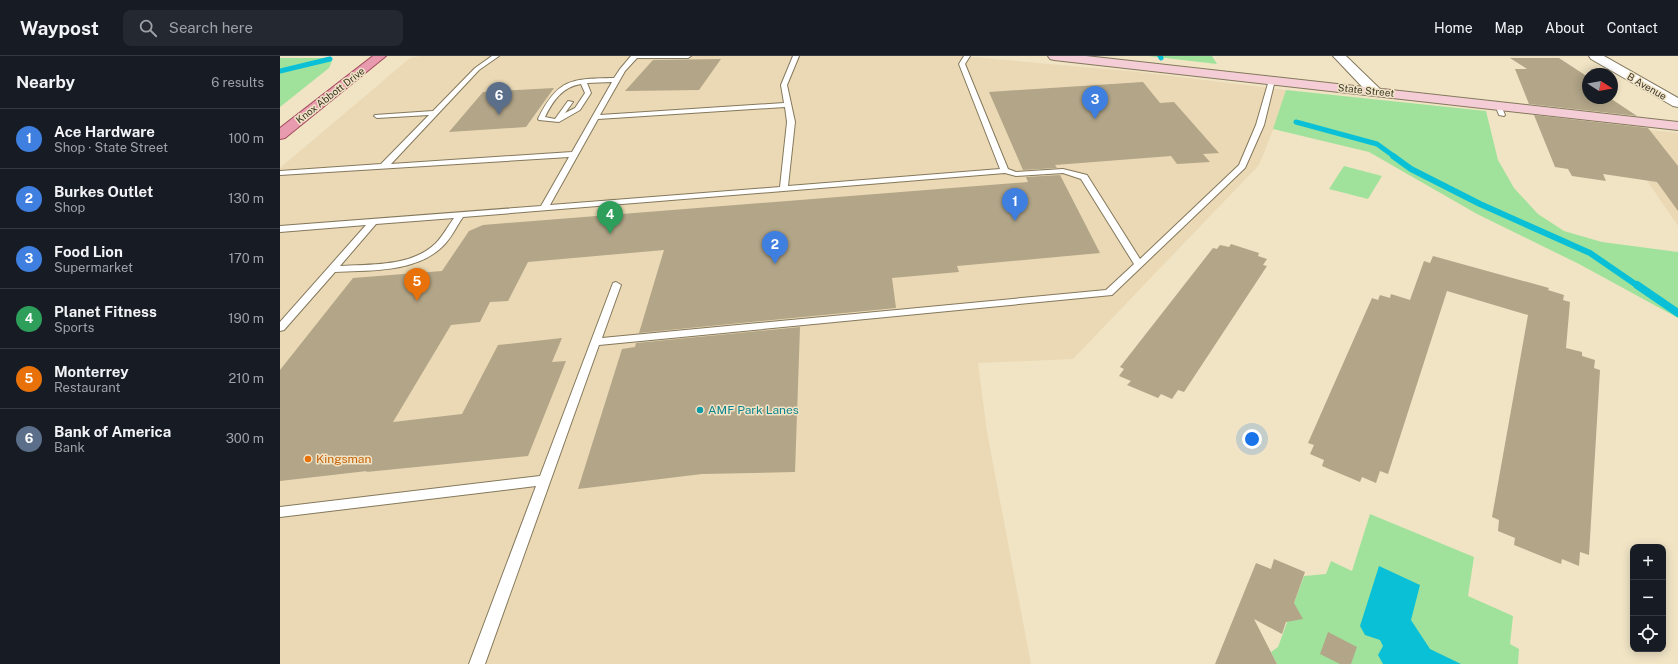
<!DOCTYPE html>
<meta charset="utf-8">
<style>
body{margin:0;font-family:"Public Sans",sans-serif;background:#242831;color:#f1f3f6}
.controls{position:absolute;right:12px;bottom:12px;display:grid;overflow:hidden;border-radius:8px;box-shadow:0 2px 10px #0003}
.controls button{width:36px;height:36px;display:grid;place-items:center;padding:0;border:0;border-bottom:1px solid #363941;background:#171b24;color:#f1f3f6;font:20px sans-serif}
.compass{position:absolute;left:1302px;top:12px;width:36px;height:36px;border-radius:50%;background:#171b24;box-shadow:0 2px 10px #0003;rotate:101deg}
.you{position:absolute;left:972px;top:383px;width:14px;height:14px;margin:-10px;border:3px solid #fff;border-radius:50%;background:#1a73e8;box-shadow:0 0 0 6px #1a73e833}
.badge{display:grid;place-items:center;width:26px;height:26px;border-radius:50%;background:#d393aa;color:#fff;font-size:13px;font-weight:700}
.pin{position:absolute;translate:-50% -33px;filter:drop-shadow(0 1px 2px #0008)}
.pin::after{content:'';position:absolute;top:21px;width:14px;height:12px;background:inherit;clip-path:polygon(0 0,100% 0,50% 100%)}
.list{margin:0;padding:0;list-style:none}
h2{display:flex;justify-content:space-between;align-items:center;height:52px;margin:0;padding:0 16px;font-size:17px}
h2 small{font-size:13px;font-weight:400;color:#9ea1a6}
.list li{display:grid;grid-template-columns:26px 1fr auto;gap:12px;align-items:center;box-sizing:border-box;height:60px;padding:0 16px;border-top:1px solid #363941}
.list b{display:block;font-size:15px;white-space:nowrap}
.list p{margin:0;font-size:13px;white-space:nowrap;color:#9ea1a6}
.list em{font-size:13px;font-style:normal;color:#9ea1a6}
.icon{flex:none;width:22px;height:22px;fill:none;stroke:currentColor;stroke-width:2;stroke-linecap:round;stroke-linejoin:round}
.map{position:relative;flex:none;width:1398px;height:608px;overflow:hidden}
header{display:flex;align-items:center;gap:24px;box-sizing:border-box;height:56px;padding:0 20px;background:#171b24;border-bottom:1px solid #363941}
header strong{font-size:19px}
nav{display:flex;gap:22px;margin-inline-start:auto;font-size:14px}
.search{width:280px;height:36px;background:#242831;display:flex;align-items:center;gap:10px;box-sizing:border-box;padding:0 14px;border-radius:8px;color:#9ea1a6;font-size:15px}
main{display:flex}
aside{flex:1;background:#171b24}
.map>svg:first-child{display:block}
.built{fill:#ead9b4}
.green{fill:#a0e29b}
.water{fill:#0ac0d6}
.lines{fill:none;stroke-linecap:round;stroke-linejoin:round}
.stream-far2{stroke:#0ac0d6;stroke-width:5}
.stream-far1{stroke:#0ac0d6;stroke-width:6}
.stream{stroke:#0ac0d6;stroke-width:8}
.building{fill:#b2a588}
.service-casing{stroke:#84785c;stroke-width:2}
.minor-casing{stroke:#84785c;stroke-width:2}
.secondary-casing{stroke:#84785c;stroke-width:2}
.primary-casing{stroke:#a14c5d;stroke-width:2}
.service{fill:#fff;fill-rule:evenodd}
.minor{fill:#fff;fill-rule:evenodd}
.secondary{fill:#f4cdd7;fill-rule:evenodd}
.primary{fill:#e89baf;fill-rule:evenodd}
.culture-dot{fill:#0f9aa8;stroke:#f1e4c5;stroke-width:1.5}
.food-dot{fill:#e8710a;stroke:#f1e4c5;stroke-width:1.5}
.labels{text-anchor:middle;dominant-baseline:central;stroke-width:3;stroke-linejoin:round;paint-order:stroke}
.far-street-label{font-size:10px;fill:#3a3529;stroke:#f1e4c5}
.culture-label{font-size:12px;fill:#0d838f;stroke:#f1e4c5;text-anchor:start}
.food-label{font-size:12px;fill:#c56008;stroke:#f1e4c5;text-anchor:start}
</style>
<header>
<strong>Waypost</strong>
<div class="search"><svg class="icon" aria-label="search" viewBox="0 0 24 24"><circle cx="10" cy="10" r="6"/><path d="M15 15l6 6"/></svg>Search here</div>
<nav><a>Home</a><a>Map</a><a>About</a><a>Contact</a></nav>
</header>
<main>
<aside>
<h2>Nearby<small>6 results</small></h2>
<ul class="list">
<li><span class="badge" style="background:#3f7fe0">1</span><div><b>Ace Hardware</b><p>Shop · State Street</p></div><em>100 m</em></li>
<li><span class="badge" style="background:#3f7fe0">2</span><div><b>Burkes Outlet</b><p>Shop</p></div><em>130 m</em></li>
<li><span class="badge" style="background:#3f7fe0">3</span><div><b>Food Lion</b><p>Supermarket</p></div><em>170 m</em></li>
<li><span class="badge" style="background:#2e9e5b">4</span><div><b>Planet Fitness</b><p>Sports</p></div><em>190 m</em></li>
<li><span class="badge" style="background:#e8710a">5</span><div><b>Monterrey</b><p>Restaurant</p></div><em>210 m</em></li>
<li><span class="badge" style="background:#5c6f8a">6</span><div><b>Bank of America</b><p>Bank</p></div><em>300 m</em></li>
</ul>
</aside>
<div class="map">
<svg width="1398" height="608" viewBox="0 0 1398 608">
<rect width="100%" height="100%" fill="#f1e4c5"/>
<g class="built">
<path d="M 140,0 L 681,0 L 859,16 L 1006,34 L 999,59 L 979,109 L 793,303 L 698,307 L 707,376 L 751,608 L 0,608 L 0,112 L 130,2 Z"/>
<path d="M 1330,70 L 1398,77 L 1398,170 Z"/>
</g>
<g class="green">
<path d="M 868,0 L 932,0 L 937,8 Z"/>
<path d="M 0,2 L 47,2 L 52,5 L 49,12 L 0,51 Z"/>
<path d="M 1006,34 L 1206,55 L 1218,104 L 1234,132 L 1258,158 L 1284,175 L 1322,186 L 1398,196 L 1398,262 L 1299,208 L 1197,158 L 1089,96 L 993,73 Z"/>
<path d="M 1064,110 L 1102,120 L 1088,143 L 1049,133 Z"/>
<path d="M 1090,458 L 1194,501 L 1188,540 L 1233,560 L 1230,588 L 1239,593 L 1238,608 L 997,608 L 991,596 L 998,591 L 1024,520 L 1046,518 L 1051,505 L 1072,515 Z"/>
</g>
<path class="water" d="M 1099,510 L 1140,529 L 1131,564 L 1150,593 L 1181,608 L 1103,608 L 1098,599 L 1103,590 L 1100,584 L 1085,579 L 1080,570 Z"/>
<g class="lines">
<g class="stream-far2">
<path d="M 880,0 L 881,2"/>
<path d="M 0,15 L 50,3"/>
<path d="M 1016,66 L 1097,88 L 1115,101"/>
</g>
<path class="stream-far1" d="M 1113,100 L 1131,113 L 1200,148 L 1310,197 L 1358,230"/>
<path class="stream" d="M 1357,229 L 1398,257"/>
</g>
<g class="building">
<path d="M 1230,2 L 1279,2 L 1308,21 L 1308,42 L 1330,42 L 1357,60 L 1249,48 L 1235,13 L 1247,13 Z"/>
<path d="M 441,3 L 419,34 L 345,35 L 373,4 Z"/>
<path d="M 863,26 L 880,47 L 894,46 L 939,97 L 923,98 L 930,106 L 897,108 L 891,100 L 775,109 L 777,112 L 743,114 L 709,36 Z"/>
<path d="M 274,32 L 246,71 L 169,76 L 203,36 Z"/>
<path d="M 1254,59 L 1368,72 L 1398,110 L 1398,155 L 1377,126 L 1323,118 L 1326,125 L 1292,120 L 1288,113 L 1275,111 Z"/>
<path d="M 780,119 L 820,197 L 677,210 L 679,216 L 612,222 L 616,252 L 359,277 L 384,194 L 248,206 L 228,245 L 210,246 L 200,266 L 171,269 L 113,366 L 182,358 L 218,289 L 282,282 L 272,306 L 286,305 L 248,400 L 86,416 L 87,415 L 0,425 L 0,314 L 73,222 L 162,215 L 189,175 L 203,169 L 748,126 L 746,121 Z"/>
<path d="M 951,188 L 979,197 L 978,200 L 987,203 L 983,209 L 987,210 L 904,336 L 898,334 L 892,343 L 881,338 L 878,342 L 847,329 L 851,325 L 839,320 L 844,313 L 840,311 L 933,192 L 937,193 L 940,189 L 949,191 Z"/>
<path d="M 1153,200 L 1269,232 L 1268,234 L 1284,239 L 1283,244 L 1290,246 L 1286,292 L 1302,296 L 1302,300 L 1315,304 L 1314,312 L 1320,314 L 1309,499 L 1300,496 L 1299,510 L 1282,503 L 1281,508 L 1234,489 L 1235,482 L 1218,475 L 1219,464 L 1212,461 L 1248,259 L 1167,235 L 1108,418 L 1100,415 L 1096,427 L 1082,421 L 1080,426 L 1042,410 L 1044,404 L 1030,398 L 1034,389 L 1028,387 L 1092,242 L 1098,244 L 1100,239 L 1110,242 L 1111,238 L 1130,244 L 1144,205 L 1150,207 Z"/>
<path d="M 520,271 L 515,416 L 422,418 L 298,433 L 342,293 L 355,291 L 356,287 Z"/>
<path d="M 994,503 L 1025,516 L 1014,547 L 1023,563 L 1006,566 L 1002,578 L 974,563 L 997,608 L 935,608 L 976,507 L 991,513 Z"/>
<path d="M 1048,576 L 1077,591 L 1071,608 L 1060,608 L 1040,598 Z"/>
</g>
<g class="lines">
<defs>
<g id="service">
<path d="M 212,0 L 219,0 L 199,14 L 111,108 L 292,96 L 332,26 L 307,27 L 311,37 L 300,54 L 279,66 L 259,64 L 258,63 C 278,22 292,23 334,22 L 340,13 L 351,0 L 411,0 L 408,2 L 357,2 L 345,15 L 320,59 L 504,47 L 501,29 L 513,0 L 519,0 L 507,29 L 515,66 L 508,130 L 720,113 L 679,8 L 684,0 L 690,0 L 685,8 L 728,113 L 736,116 L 783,113 L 807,119 L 860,203 L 959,109 L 976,69 L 989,24 L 992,22 L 995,24 L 984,69 L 965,112 L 832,239 L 319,289 L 205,608 L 189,608 L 256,430 L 0,461 L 0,451 L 260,420 L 333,227 L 336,226 L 341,229 L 322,282 L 826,234 L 854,208 L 801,123 L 783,117 L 736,120 L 725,117 L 183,161 C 176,171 171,183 162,191 C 135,217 89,214 55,216 L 4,274 L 0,275 L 0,266 L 86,169 L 0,176 L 0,170 L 261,150 L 289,101 L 0,119 L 0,115 L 101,108 L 149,59 L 97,62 L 94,60 L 95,59 L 153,55 L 195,12 ZM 301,28 L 305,37 L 295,52 L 285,57 L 293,46 L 288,45 L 275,63 L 265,61 C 273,45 282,31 301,28 ZM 505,51 L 507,66 L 500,131 L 270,149 L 318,63 ZM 174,162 C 168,170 163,180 156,187 C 132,211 91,208 60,210 L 96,168 Z"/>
<path d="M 1218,47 L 1221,49 L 1225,59 L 1224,60 L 1219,59 L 1215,49 Z"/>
</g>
<g id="minor">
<path d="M 1053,0 L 1066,0 L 1099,32 L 1101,35 L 1099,38 L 1089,38 Z"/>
<path d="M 1309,0 L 1324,0 L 1398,42 L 1398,51 L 1393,50 L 1311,3 Z"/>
</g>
<path id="secondary" d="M 768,0 L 806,0 L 1398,66 L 1398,74 L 774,4 L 770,3 Z"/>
<path id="primary" d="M 93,0 L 106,0 L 5,82 L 0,83 L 0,72 Z"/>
</defs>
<use href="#service" class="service-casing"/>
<use href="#minor" class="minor-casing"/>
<use href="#secondary" class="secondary-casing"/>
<use href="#primary" class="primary-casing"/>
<use href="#service" class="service"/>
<use href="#minor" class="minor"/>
<use href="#secondary" class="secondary"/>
<use href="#primary" class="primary"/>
</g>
<circle class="culture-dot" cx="420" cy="354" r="4"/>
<circle class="food-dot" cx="28" cy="403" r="4"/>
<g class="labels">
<g class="far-street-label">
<text transform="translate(1367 30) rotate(30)">B Avenue</text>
<text transform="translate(1086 34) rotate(6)">State Street</text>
<text transform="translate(50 39) rotate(-38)">Knox Abbott Drive</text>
</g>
<g class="culture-label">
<text x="428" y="354">AMF Park Lanes</text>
</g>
<g class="food-label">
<text x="36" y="403">Kingsman</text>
</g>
</g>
</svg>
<div class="controls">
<button>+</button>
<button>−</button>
<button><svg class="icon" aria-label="locate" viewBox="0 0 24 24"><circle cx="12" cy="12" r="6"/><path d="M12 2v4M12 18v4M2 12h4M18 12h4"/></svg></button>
</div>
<svg class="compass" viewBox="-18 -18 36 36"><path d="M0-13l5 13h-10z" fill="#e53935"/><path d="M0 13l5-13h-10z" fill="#9ea1a6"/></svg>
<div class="you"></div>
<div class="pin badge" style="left:735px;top:165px;background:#3f7fe0">1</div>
<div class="pin badge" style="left:495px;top:208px;background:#3f7fe0">2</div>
<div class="pin badge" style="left:815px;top:63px;background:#3f7fe0">3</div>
<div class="pin badge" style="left:330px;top:178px;background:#2e9e5b">4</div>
<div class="pin badge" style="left:137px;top:245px;background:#e8710a">5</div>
<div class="pin badge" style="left:219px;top:59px;background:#5c6f8a">6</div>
</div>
</main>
